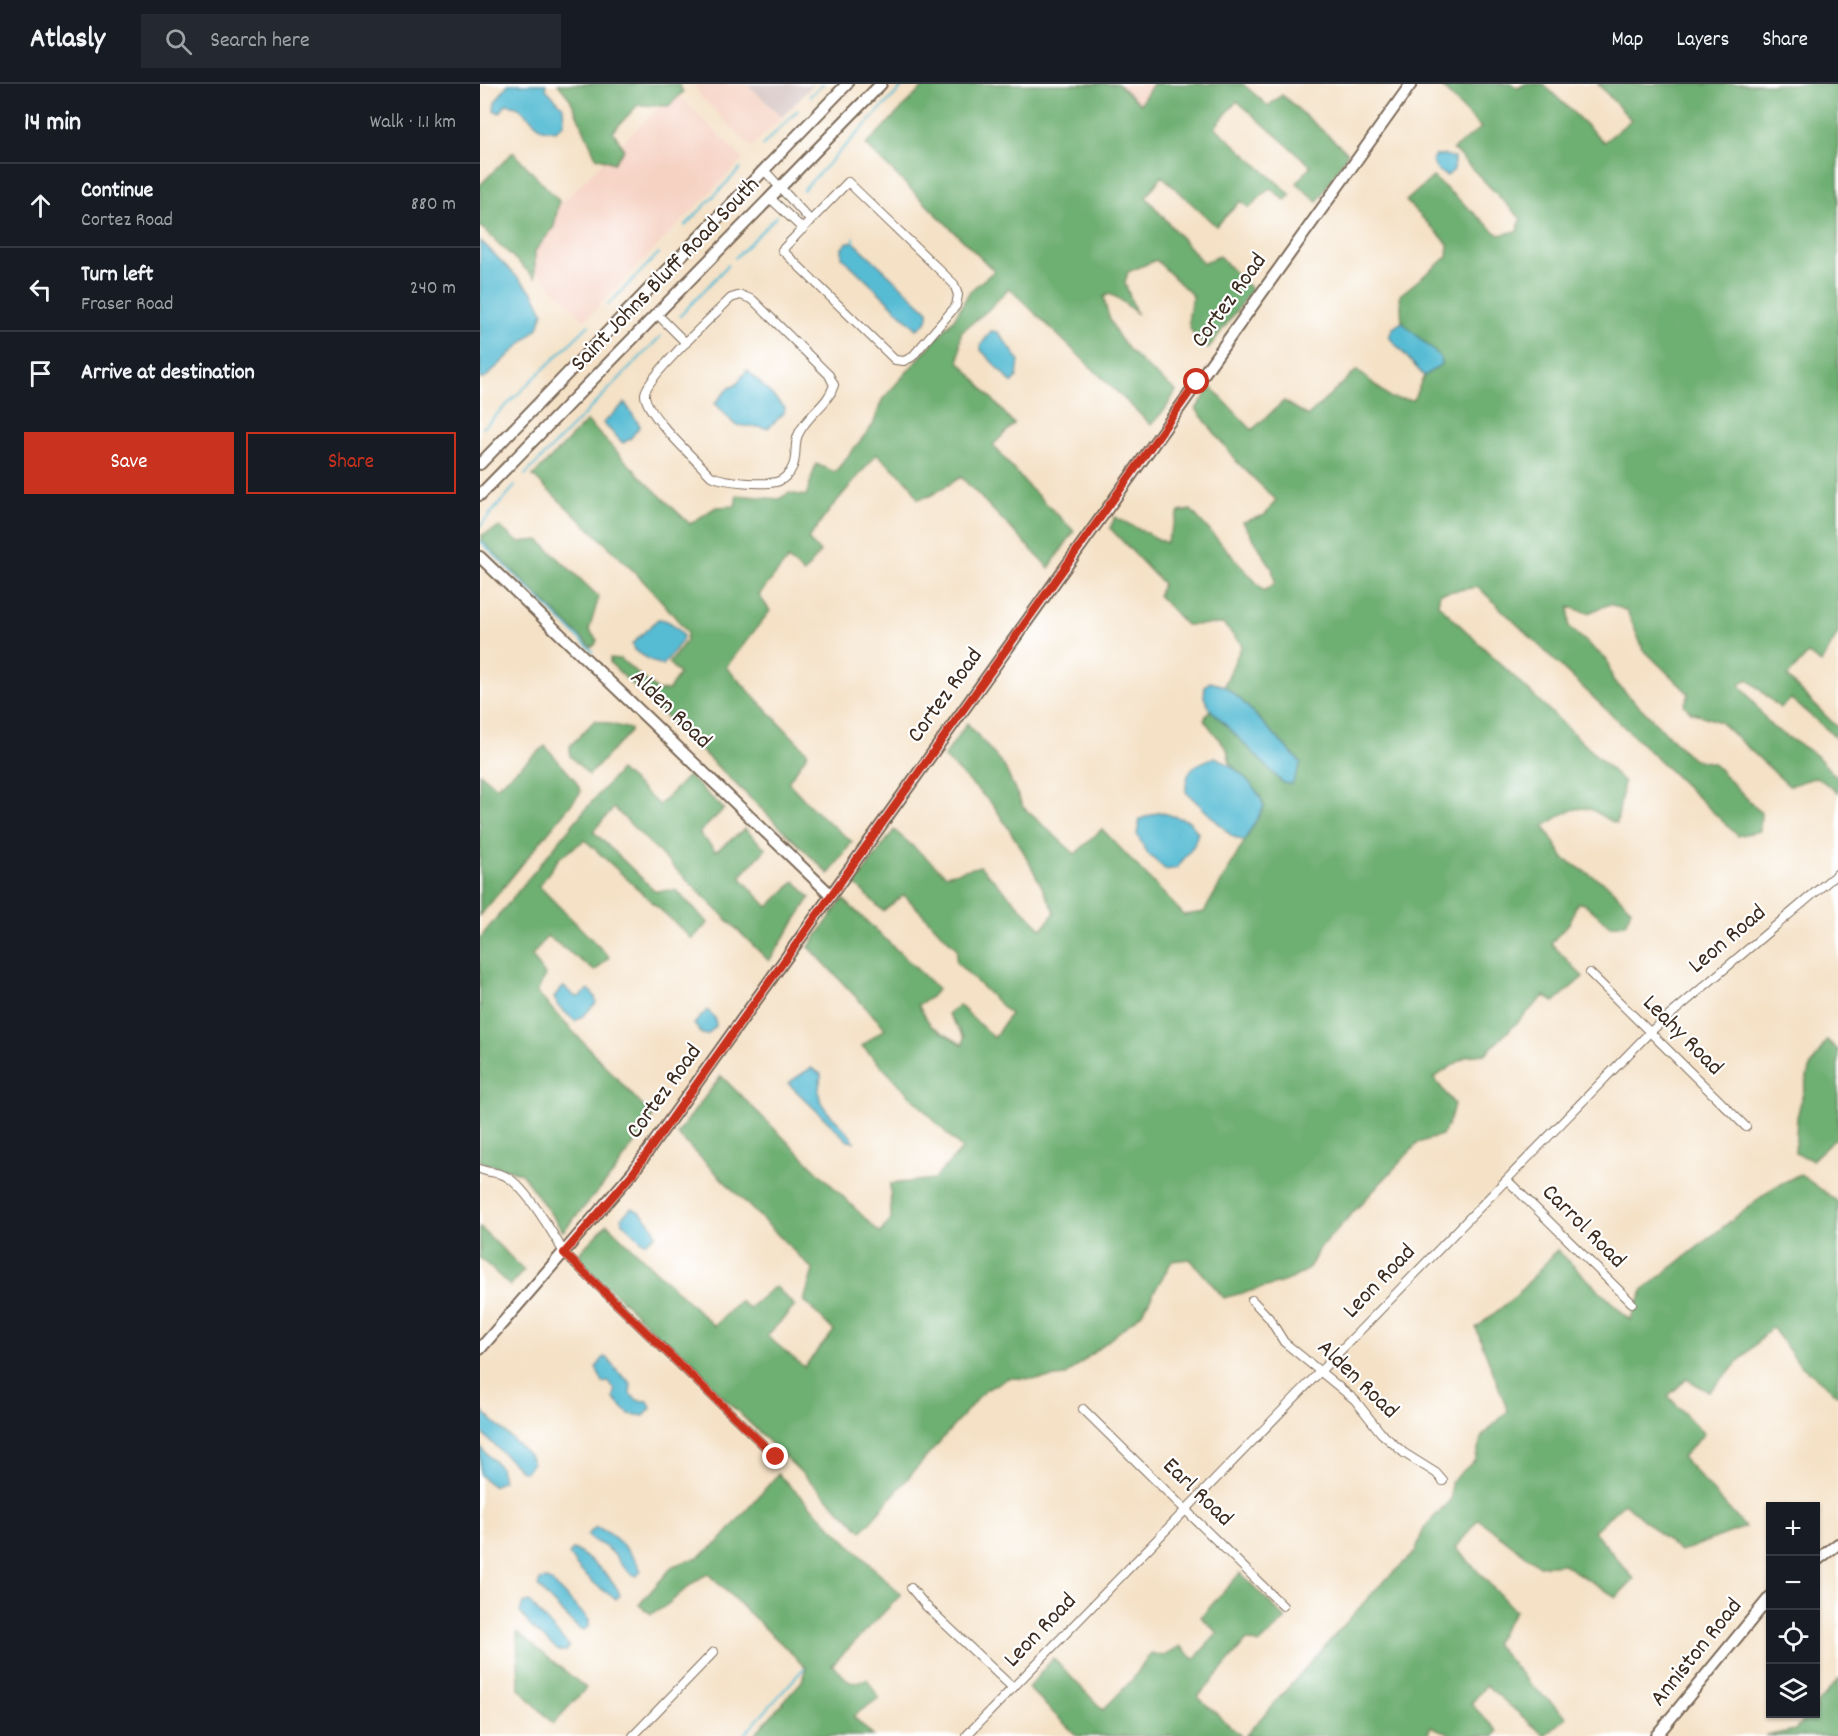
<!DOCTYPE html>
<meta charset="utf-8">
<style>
body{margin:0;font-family:Dekko,sans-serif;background:#242831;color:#f1f3f6}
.controls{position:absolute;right:18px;bottom:18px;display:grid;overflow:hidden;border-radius:0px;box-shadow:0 2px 4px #0004}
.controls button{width:54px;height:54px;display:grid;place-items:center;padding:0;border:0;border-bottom:2px solid #363941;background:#171b24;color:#f1f3f6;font:30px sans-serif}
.stop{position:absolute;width:18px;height:18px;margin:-14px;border:4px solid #c8321e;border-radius:50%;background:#fff}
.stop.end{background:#c8321e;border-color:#fff;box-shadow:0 2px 6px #0008}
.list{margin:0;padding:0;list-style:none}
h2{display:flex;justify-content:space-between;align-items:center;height:78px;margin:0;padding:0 24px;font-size:26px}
h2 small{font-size:20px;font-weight:400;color:#9ea1a6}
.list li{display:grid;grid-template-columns:39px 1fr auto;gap:18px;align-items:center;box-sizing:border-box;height:84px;padding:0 24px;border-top:2px solid #363941}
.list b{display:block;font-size:22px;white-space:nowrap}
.list p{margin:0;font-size:20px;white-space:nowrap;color:#9ea1a6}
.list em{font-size:20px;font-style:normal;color:#9ea1a6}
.actions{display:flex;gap:12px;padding:18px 24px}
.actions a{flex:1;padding:14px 0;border:2px solid #c8321e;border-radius:0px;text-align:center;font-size:21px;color:#c8321e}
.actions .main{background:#c8321e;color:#fff}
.icon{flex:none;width:33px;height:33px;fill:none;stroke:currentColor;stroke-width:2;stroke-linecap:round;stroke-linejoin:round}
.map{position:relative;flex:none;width:1358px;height:1652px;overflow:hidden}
header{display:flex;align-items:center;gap:36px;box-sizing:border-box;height:84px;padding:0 30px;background:#171b24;border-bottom:2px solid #363941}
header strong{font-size:28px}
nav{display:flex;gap:33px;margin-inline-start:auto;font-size:21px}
.search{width:420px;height:54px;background:#242831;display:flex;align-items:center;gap:15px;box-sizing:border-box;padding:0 21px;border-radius:0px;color:#9ea1a6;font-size:22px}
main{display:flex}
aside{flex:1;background:#171b24}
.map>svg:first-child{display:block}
.built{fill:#f6d2c3}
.industrial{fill:#d1bfbd}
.forest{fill:#6eaf72;stroke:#546c48;stroke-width:1.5}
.water{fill:#56bcd4;stroke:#487379;stroke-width:1.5}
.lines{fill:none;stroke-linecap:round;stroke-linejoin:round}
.stream{stroke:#56bcd4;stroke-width:2}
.street-casing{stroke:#7c6a59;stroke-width:10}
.secondary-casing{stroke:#7c6a59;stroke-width:14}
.street{stroke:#fff;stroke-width:8}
.secondary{stroke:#fff;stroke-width:10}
.route{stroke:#c8321e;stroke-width:8}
.labels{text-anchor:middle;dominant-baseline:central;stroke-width:4.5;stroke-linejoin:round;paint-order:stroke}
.street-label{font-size:24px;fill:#3b2a1e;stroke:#fff}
</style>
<header>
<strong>Atlasly</strong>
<div class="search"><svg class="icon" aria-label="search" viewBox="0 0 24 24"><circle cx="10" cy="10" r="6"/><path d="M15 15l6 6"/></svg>Search here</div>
<nav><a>Map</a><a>Layers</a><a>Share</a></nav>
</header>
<main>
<aside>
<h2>14 min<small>Walk · 1.1 km</small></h2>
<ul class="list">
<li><svg class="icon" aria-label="ahead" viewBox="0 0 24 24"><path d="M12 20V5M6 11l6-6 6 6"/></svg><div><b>Continue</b><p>Cortez Road</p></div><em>880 m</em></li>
<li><svg class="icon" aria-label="left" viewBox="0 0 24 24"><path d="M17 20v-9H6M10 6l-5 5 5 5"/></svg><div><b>Turn left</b><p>Fraser Road</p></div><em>240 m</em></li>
<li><svg class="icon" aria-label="arrive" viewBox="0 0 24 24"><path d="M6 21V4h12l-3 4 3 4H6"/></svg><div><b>Arrive at destination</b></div></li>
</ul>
<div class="actions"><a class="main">Save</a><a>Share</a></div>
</aside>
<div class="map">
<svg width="1358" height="1652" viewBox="0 0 1358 1652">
<rect width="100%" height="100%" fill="#fff"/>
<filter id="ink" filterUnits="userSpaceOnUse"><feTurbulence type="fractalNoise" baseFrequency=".0167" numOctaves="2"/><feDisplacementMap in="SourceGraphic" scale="12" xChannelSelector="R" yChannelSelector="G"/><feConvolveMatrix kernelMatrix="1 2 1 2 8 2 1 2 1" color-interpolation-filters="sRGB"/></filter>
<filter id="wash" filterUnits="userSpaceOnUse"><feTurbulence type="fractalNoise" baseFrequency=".008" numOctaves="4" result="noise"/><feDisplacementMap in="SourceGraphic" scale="24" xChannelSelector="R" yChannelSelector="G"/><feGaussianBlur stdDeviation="1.35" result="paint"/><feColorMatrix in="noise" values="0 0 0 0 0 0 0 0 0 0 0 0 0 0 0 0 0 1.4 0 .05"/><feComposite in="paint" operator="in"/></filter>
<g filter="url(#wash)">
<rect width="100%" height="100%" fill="#f4e1c6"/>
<g class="built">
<path d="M 213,0 L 267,0 L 302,33 L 271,63 L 221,13 Z"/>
<path d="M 638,0 L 673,0 L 660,20 Z"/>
<path d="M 195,7 L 263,75 L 105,236 L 34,166 Z"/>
</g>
<path class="industrial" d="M 267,0 L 334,0 L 302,33 Z"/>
<g class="forest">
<path d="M 78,0 L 199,0 L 203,8 L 189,22 L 158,21 L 133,47 L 144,66 L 134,79 L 116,73 L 90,15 Z"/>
<path d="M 446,0 L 638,0 L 660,20 L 673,0 L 763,0 L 788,22 L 802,11 L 868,69 L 837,118 L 817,99 L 831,82 L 757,17 L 735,43 L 811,111 L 805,116 L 790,104 L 769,124 L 761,117 L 736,142 L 682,92 L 666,113 L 723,179 L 739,172 L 772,206 L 728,265 C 705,244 706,241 713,212 L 676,176 L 648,188 L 645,199 L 656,229 L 638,214 L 629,210 L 624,213 C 631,259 662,279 696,307 L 686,324 L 671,341 L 529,204 L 507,227 L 481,248 L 479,277 L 534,340 L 513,361 L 547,401 L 594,447 L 569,484 L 481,393 L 450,412 L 438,415 L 430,400 L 397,370 L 352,423 L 328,455 L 340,468 L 324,489 L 308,475 L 279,511 L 290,527 L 246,583 L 328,669 L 308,698 L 334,726 L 372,758 L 349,790 L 130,579 L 130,574 L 141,575 L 178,607 L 189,606 L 199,590 L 189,579 L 206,557 L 207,548 C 163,490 106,442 53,392 L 107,337 L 168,400 L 210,440 L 236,423 L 255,422 L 257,411 L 299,415 L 309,409 L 326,412 L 336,380 L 355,388 L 393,341 L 402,316 L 474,235 L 490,207 L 514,187 L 386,61 Z"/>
<path d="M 959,0 L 1032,0 L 1038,4 L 1045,0 L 1063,0 L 1124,58 L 1151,36 L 1118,0 L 1358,0 L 1358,549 L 1341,579 L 1328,570 L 1307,593 L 1358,644 L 1358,655 L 1311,615 L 1300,624 L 1268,595 L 1260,601 L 1292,643 L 1336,671 L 1358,695 L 1358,709 L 1337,693 L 1309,702 L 1240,638 L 1211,628 L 1204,621 L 1209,610 L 1163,565 L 1147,527 L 1130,520 L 1108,529 L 1089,523 L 1089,543 L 1127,576 L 1133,596 L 1212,675 L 1233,679 L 1281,729 L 1280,747 L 1258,752 L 998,503 L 960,509 L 958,520 L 1144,698 L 1137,739 C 1126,737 1125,733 1116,728 C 1098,717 1080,732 1064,742 L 1084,775 L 1128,801 L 1151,825 L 1146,840 L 1130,842 L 1105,820 L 1097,819 L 1090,838 L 1071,859 L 1103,893 L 1074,918 L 1064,912 L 1005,970 L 987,972 L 954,994 L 974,1020 L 970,1036 L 962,1051 L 938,1059 L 838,1166 C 835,1172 833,1179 829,1183 C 816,1200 765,1207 744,1214 L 710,1175 L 692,1177 L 662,1229 L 585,1292 L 559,1295 L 528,1294 L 504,1307 L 382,1447 L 99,1175 L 101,1167 L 127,1140 L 234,1242 L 259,1217 L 269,1224 L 295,1202 L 315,1222 L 287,1252 L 324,1283 L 354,1247 L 324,1217 L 333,1186 L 197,1050 L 241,992 L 400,1149 L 411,1135 L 410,1100 L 454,1095 L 482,1065 L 382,962 L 405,944 L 329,863 L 363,815 L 458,905 L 450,914 L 438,921 L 451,942 L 483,961 L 484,953 L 468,930 L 479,921 L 514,954 L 530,930 L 476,878 L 477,865 L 424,811 L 403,827 L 375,800 L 414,746 L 466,791 L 500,782 L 562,845 L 575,828 L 543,767 L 514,722 L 464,673 L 487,639 L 524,682 L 543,723 L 595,770 L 622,745 L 704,831 L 724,828 L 784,723 L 780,712 L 750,679 L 747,665 L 724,636 L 730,625 L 803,699 L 821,679 L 760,615 L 744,602 L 762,561 L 743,540 L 706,541 L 678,511 L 683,500 L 630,444 L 635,433 L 686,459 L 699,428 L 711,426 L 784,507 L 795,499 L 792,484 L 763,438 L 785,431 L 796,416 L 757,378 L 716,325 L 731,303 L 772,346 L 804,317 L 828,332 L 877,286 L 911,314 L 933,316 L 944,292 L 961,280 L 960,273 L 922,238 L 920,211 L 967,173 L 968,160 L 926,117 L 953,93 L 1019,151 L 1037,147 L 1041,135 L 973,65 L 1001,44 Z"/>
<path d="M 33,68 L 79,117 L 74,143 L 55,167 L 55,194 L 0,142 L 0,101 Z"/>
<path d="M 20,443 L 38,458 L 59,456 L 119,513 L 109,546 L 117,556 L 115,561 L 111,563 L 2,457 L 2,451 Z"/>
<path d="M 115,636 L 150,645 L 150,648 L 109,691 L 90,672 L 90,662 Z"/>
<path d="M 65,662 L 95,696 L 101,708 L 0,832 L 0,689 L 16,703 Z"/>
<path d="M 140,686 L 179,721 L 208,692 L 244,725 L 219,749 L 236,767 L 265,745 L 286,765 L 260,793 L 288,823 L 315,797 L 330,814 L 289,877 L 134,724 L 113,747 L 175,807 L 196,806 L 228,839 L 212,855 L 105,756 L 79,774 L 59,802 L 129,873 L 115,887 L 67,852 L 52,872 L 65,891 L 57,909 L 173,1033 L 133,1090 L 83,1147 L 41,1089 L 4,1079 L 0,1076 L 0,854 L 102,729 Z"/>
<path d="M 1347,956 L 1358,966 L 1358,1052 L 1332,1076 L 1315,1069 L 1317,1033 L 1329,985 Z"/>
<path d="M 1320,1090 L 1358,1118 L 1358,1311 L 1320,1281 L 1292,1243 L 1229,1308 L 1207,1295 L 1188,1312 L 1224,1350 L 1202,1373 L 1265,1443 L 1200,1468 L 1144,1419 L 1114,1447 L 1154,1495 L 1136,1513 L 1083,1480 L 1059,1482 L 998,1435 L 976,1464 L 1035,1527 L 1014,1559 L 1048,1598 L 1087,1633 L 1065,1652 L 1006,1601 L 991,1620 L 1018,1647 L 1015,1652 L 973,1652 L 951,1642 L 947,1652 L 765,1652 L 896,1505 L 935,1468 L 944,1444 L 971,1415 L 971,1398 L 995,1376 L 1002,1352 L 1028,1327 L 996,1244 L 1037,1211 L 1077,1166 L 1150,1236 L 1164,1205 L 1293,1104 Z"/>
<path d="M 0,1143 L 44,1186 L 30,1202 L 0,1174 Z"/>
<path d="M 298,1390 L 421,1511 L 352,1581 L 371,1599 L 387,1595 L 399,1614 L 373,1632 L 393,1652 L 273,1652 L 322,1597 L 326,1583 L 228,1490 C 206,1499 194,1521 171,1530 L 159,1521 L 193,1482 L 218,1473 L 238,1459 Z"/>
<path d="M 760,1489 L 806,1535 L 779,1560 L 767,1556 L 718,1613 L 761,1652 L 597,1652 L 548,1604 L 573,1574 L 623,1626 L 652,1596 L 671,1569 L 684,1572 L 700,1562 L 714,1575 L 738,1549 L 721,1533 Z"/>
<path d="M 37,1548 L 106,1604 L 73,1640 L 39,1604 Z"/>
<path d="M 1358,1596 L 1358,1652 L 1285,1652 L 1315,1646 L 1329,1630 L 1336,1630 L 1336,1621 Z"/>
</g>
<g class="water">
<path d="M 28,0 L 66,0 L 66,5 L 83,23 L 84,39 L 76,47 L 62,45 L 37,22 L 26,20 L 20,29 L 14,26 L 15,18 Z"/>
<path d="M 964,71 L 974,74 L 974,86 L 967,92 L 958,87 L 952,78 L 954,72 Z"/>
<path d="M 0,156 L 54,210 L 63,228 L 58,244 L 4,295 L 0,295 Z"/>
<path d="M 368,158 L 374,158 L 448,227 C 449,237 445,240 437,245 L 362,173 L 362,164 Z"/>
<path d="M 922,238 L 960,273 L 961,280 L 944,292 L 909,253 L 913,244 Z"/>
<path d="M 511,247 L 518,248 L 539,276 L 537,293 L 532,299 L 501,266 L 501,261 Z"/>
<path d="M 267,286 L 305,324 L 304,329 L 288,344 L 255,341 L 235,319 L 249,304 L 256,301 Z"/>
<path d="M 145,319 L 160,342 L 150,355 L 143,359 L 123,339 Z"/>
<path d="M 178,535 C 188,535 197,543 203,551 L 202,557 L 183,581 C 174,580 163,571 154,566 L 152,560 Z"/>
<path d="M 730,598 L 744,602 L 760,615 L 821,679 L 812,700 L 803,699 L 730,625 L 724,613 L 725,602 Z"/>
<path d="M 735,673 C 755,682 778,702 784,723 L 764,757 L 752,752 L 706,708 C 705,684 714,681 735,673 Z"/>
<path d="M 680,728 L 709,737 L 718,749 L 714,761 L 697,784 L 686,786 L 667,769 L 657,750 L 660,735 Z"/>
<path d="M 84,903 L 94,912 L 99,913 L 109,905 L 115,913 L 116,919 L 104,931 L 95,937 L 78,922 L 74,914 L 79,906 Z"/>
<path d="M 227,926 L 235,934 L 236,942 L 227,951 L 222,950 L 214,940 Z"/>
<path d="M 331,984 L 341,990 C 341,996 338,1004 339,1010 C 342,1031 366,1040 374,1058 L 368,1057 L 308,999 Z"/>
<path d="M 151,1124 C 161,1126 173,1141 176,1150 L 166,1158 L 163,1158 L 143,1139 L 142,1133 Z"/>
<path d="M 124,1273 L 128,1275 L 138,1288 L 151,1299 L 150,1310 L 157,1316 L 168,1317 L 171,1324 L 164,1332 L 149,1330 L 134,1315 L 135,1306 L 129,1298 L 123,1299 L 116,1284 Z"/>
<path d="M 0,1325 L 49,1371 L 53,1379 L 45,1388 L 41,1387 L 0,1347 Z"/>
<path d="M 0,1363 L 20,1383 L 23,1397 L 12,1402 L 0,1391 Z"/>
<path d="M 116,1443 C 135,1450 153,1469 161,1487 L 157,1492 C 141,1487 138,1469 124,1462 C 115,1457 115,1459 107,1451 Z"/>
<path d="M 94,1465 C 111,1476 133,1492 140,1511 L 136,1515 C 119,1504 98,1489 89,1470 Z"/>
<path d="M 66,1495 L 72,1498 L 109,1536 L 109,1542 L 104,1546 L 98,1544 L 69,1515 L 58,1502 L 60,1496 Z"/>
<path d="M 49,1518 L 89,1562 L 86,1567 L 79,1567 L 51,1543 L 40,1528 L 43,1519 Z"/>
</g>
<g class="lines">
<g class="stream">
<path d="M 330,12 L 343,0"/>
<path d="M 283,61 L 318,26"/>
<path d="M 323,106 L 425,0"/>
<path d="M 205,142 L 260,85"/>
<path d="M 374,158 L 374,154"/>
<path d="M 255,174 L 297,132"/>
<path d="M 128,221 L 179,169"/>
<path d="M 200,232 L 248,181"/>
<path d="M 3,344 L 109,241"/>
<path d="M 45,391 L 181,252"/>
<path d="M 0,442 L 35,402"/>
<path d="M 0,457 L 113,568"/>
<path d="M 263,1652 L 324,1584"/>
</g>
</g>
</g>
<g filter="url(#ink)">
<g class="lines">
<defs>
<g id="street">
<path d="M 284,86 L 331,137"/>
<path d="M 368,98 L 474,200 L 478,211 L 476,222 L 432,273 L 424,277 L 415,276 L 302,166 Z"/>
<path d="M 290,114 L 323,145"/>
<path d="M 261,211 L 273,216 L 349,291 L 354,301 C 348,321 328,330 319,349 C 313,359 318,374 312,384 C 310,389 304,395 299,397 C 286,402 244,398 231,392 C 217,377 164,329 165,310 C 165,295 237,228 251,214 Z"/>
<path d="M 177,230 L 206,259"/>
<path d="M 1110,889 L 1266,1043"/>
<path d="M 0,1085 C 8,1089 20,1088 27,1093 C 46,1104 73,1149 84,1169 L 296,1373"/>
<path d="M 1027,1096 L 1152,1219"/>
<path d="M 772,1216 L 789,1234 L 804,1258 L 875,1316 L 901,1349 L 924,1369 L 956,1389 L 963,1397"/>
<path d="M 603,1325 L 803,1522"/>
<path d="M 431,1504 L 446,1522 L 533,1604"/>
<path d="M 153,1652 L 234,1568"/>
<path d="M 486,1652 L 1170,948 L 1358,789"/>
</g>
<g id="secondary">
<path d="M 0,380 L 367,0"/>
<path d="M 0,411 L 401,0"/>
<path d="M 0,473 L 351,811"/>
<path d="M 0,1265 L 153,1088 L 931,0"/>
<path d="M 1336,1477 L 1358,1460"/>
<path d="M 1176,1652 L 1290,1513"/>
</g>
</defs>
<use href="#street" class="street-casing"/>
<use href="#secondary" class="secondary-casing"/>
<use href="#street" class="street"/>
<use href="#secondary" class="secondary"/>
</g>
</g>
<g class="lines" filter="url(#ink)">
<path class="route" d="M 296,1373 L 84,1169 L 153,1089 L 717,298"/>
</g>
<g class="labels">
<g class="street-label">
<text transform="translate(186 191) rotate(-46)">Saint Johns Bluff Road South</text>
<text transform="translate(750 217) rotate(-54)">Cortez Road</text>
<text transform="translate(466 612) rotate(-54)">Cortez Road</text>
<text transform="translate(190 626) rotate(44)">Alden Road</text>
<text transform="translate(1248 856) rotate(-40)">Leon Road</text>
<text transform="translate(1202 952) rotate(45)">Leahy Road</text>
<text transform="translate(185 1008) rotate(-54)">Cortez Road</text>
<text transform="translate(1103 1143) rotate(45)">Carrol Road</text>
<text transform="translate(900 1198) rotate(-46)">Leon Road</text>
<text transform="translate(877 1296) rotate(44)">Alden Road</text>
<text transform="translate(717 1409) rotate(44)">Earl Road</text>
<text transform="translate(561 1547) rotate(-46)">Leon Road</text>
<text transform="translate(1217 1569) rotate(-51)">Anniston Road</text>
</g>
</g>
</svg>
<div class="controls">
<button>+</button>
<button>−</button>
<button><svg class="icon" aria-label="locate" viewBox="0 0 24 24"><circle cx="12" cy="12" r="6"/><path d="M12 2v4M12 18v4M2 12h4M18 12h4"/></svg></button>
<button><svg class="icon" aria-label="layers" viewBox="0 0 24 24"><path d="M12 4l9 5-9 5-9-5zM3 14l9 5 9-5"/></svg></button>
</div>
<div class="stop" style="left:717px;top:298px"></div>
<div class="stop end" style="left:296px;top:1373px"></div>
</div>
</main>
